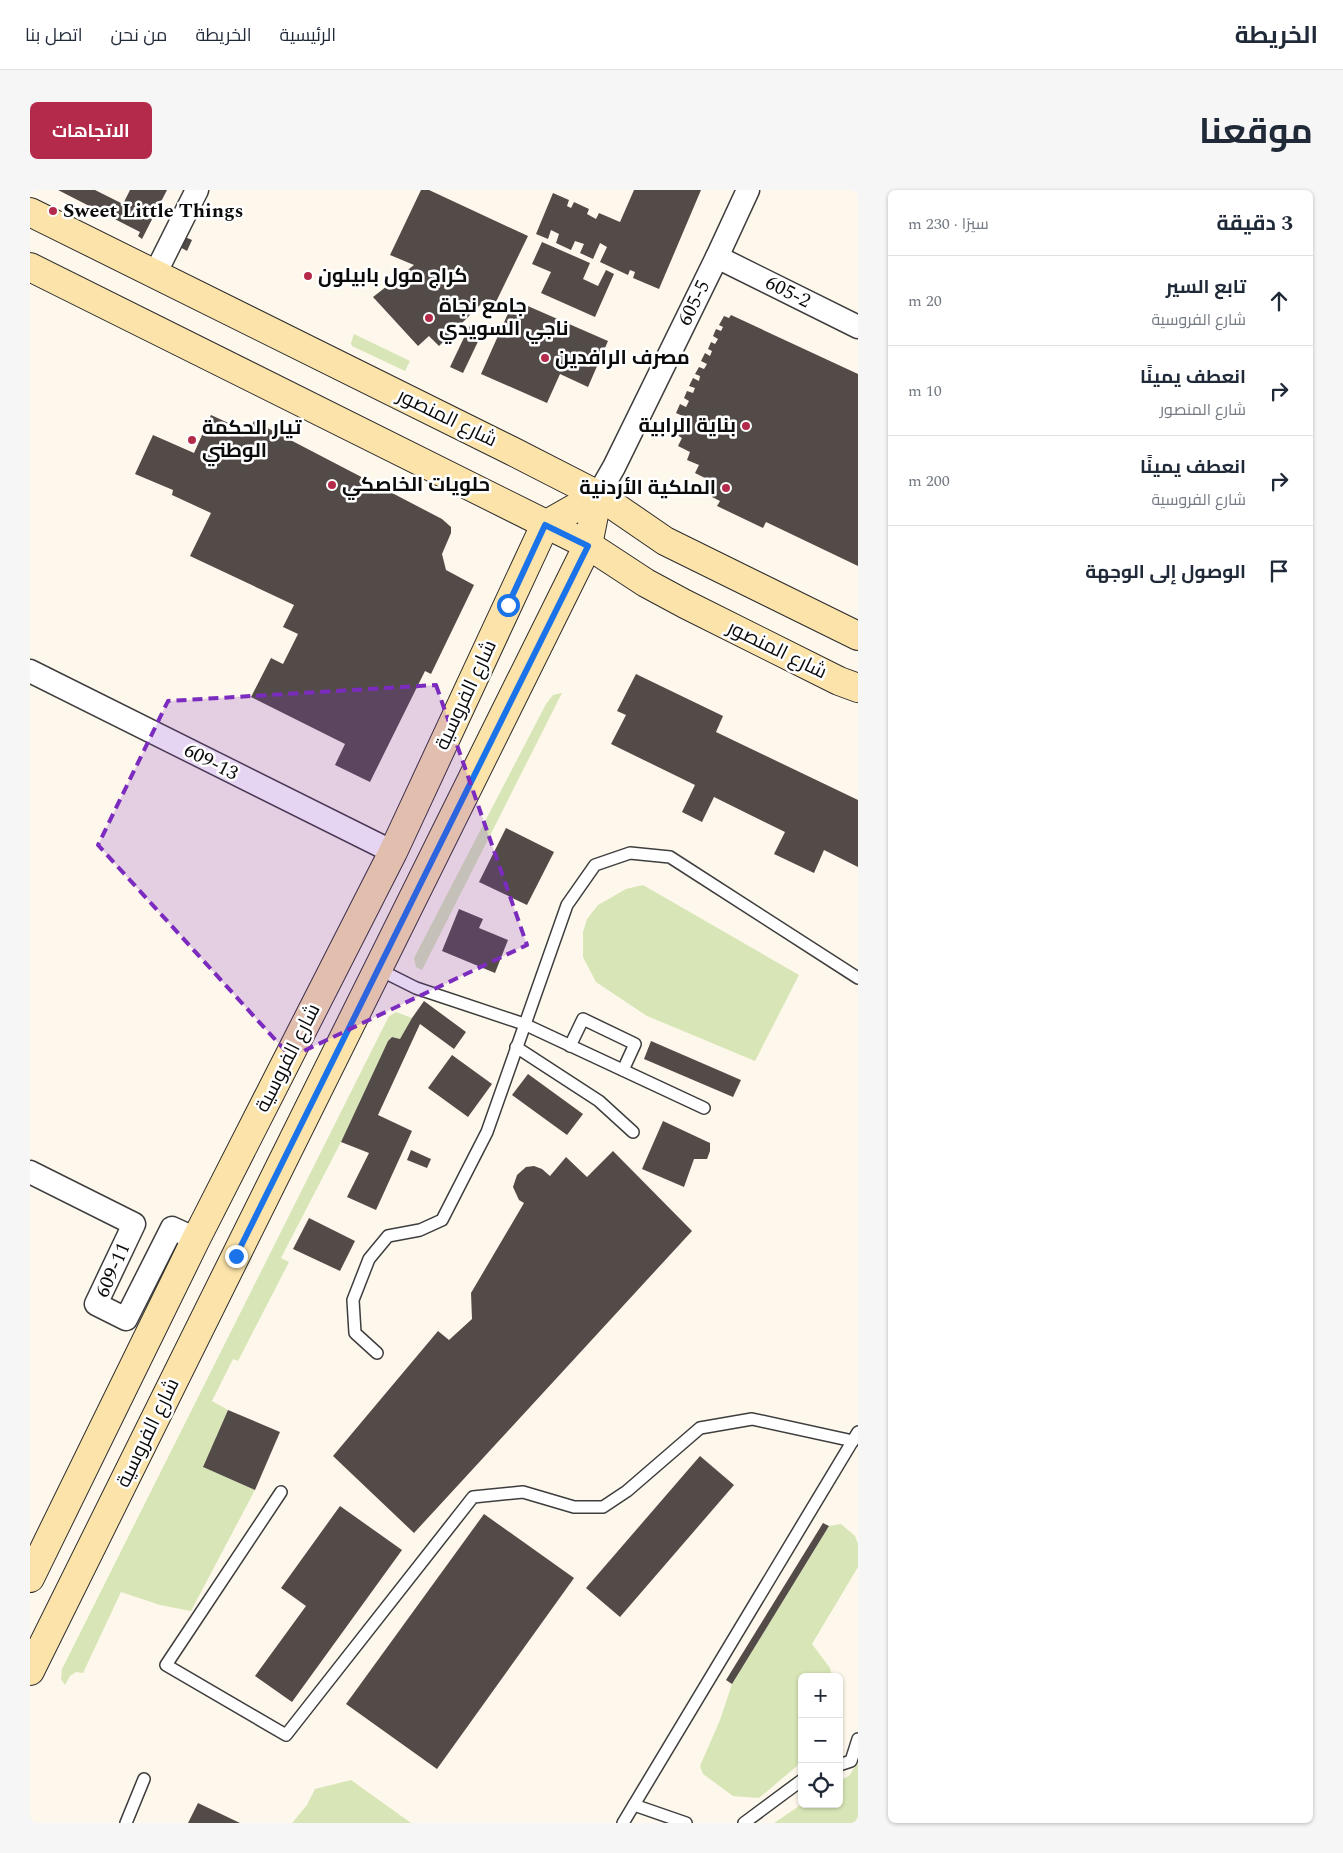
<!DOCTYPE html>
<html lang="ar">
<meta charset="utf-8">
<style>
body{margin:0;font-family:Spectral,Cairo,serif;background:#f6f6f7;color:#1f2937;direction:rtl}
.controls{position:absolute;right:15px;bottom:15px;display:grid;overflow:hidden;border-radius:8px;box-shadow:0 1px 4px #0004}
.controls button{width:45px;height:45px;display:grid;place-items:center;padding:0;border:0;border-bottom:1px solid #e0e1e3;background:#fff;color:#1f2937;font:25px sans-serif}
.stop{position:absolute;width:15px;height:15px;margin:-11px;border:4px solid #1a73e8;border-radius:50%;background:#fff}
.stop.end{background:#1a73e8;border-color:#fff;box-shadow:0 1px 5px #0008}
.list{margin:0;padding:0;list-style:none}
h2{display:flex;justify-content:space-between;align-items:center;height:65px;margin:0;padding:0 20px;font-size:21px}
h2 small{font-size:16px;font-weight:400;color:#747a83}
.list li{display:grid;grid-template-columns:32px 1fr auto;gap:15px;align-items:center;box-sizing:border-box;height:90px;padding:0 20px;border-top:1px solid #e0e1e3}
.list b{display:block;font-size:19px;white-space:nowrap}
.list p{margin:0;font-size:16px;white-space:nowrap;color:#747a83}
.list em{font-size:16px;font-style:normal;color:#747a83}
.icon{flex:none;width:28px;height:28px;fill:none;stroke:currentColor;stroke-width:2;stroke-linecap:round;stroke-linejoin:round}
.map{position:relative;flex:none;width:828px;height:1633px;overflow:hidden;direction:ltr;border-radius:8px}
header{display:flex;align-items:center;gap:30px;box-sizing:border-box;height:70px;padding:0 25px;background:#fff;border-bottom:1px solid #e0e1e3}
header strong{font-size:24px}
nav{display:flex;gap:28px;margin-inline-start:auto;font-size:18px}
.intro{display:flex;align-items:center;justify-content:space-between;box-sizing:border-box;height:120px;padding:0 30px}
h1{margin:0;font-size:35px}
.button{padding:12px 22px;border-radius:8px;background:#b42a4a;color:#fff;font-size:18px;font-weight:700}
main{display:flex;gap:30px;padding:0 30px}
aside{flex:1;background:#fff;border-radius:8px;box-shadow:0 1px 4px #0004}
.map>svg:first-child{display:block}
.green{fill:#d8e6b7}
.building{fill:#534b48}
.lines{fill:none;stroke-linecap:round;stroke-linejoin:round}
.lane-casing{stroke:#3e3e3e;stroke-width:14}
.street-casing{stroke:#3e3e3e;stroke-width:25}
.secondary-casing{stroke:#2d2d2d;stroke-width:30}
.lane{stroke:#fff;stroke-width:11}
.street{stroke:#fff;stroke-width:22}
.secondary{stroke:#fbe3a9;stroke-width:28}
.route{stroke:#1a73e8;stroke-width:6}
.marked{fill:#7b2cbf;fill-opacity:0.2;stroke:#7b2cbf;stroke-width:4;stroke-dasharray:10 6;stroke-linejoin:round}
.poi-dot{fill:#b42a4a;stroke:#fff;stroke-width:2}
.labels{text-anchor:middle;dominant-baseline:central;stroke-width:5;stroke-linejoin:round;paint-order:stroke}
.poi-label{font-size:20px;font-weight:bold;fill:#0b0b0b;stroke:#fff;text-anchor:start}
.street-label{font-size:20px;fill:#0b0b0b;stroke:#fff}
</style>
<header>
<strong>الخريطة</strong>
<nav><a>الرئيسية</a><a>الخريطة</a><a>من نحن</a><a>اتصل بنا</a></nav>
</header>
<div class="intro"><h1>موقعنا</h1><a class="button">الاتجاهات</a></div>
<main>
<aside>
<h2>3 دقيقة<small>سيرًا · 230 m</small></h2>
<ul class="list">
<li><svg class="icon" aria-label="ahead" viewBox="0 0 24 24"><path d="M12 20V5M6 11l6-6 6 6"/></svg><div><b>تابع السير</b><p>شارع الفروسية</p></div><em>20 m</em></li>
<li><svg class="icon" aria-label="right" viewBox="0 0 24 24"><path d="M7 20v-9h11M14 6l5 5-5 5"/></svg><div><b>انعطف يمينًا</b><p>شارع المنصور</p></div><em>10 m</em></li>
<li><svg class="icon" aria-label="right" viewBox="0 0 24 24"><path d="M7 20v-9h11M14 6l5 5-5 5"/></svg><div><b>انعطف يمينًا</b><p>شارع الفروسية</p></div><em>200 m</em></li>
<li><svg class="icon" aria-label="arrive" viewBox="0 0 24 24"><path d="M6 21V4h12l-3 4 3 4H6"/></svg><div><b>الوصول إلى الوجهة</b></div></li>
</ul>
</aside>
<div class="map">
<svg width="828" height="1633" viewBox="0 0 828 1633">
<rect width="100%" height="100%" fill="#fef7eb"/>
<g class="green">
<path d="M 324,144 L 380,171 L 375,181 L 322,156 L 321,153 Z"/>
<path d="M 532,503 L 392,780 L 386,777 L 384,768 L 516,514 L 523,505 Z"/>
<path d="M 613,695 L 769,785 L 725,871 L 617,826 L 566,792 L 553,767 L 553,742 L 557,729 L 568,715 L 596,699 Z"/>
<path d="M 366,822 L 382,828 L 370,849 L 362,847 L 358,851 L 311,952 L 251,1068 L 259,1072 L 208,1171 L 203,1169 L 182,1211 L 198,1220 L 173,1277 L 225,1300 L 161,1421 L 130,1415 L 91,1402 L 53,1483 L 46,1482 L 40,1486 L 35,1495 L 31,1489 L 32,1479 L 359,826 Z"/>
<path d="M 811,1334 L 825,1346 L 828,1354 L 828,1377 L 782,1454 L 800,1478 L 802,1487 L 772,1487 L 772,1567 L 767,1576 L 729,1608 L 703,1606 L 673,1584 L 670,1576 L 690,1530 L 702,1494 L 799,1336 Z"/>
<path d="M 828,1572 L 828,1633 L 744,1633 L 772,1614 L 809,1614 L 809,1591 L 819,1586 Z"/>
<path d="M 321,1590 L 381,1633 L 262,1633 L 277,1615 L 285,1599 Z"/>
</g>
<g class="building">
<path d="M 28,0 L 65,0 L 93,14 L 100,0 L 137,0 L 112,49 L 108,46 L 110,42 Z"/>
<path d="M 391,0 L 399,0 L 498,46 L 465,114 L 456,109 L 409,156 L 399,146 L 388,156 L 343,107 L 384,75 L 360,65 Z"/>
<path d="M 604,0 L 671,0 L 629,99 L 603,88 L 605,82 L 600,80 L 598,85 L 570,72 L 577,57 L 570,53 L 563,69 L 550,63 L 554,54 L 545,51 L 541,60 L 526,53 L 529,44 L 521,40 L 518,49 L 506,44 L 523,3 L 539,10 L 537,16 L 541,18 L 544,12 L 559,19 L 557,24 L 566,29 L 569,23 L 590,32 Z"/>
<path d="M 155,47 L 162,50 L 157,61 L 150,57 Z"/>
<path d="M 512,52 L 560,73 L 553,89 L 568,96 L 576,80 L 584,84 L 565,127 L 511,103 L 521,82 L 502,74 Z"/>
<path d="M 484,110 L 578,151 L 558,197 L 530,184 L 517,213 L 451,184 Z"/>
<path d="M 701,125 L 828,184 L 828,376 L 736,332 L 733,338 L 687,316 L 690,311 L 682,307 L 685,301 L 674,296 L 677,289 L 665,283 L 669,275 L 657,270 L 660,262 L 648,256 L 652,248 L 647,245 L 655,227 L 646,223 L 650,214 L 656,217 L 659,211 L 654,208 L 657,201 L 663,203 L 665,198 L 659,196 L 663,188 L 669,191 L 670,186 L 665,184 L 669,177 L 674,179 L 677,174 L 671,171 L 675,163 L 680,166 L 682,161 L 678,159 L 681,152 L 685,154 L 688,149 L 683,146 L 686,139 L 691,141 L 693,137 L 689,135 L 694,126 L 699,128 Z"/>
<path d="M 440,135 L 453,141 L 433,183 L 420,177 Z"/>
<path d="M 181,225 L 218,242 L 224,231 L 412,329 L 421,337 L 421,343 L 412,364 L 416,380 L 444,395 L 401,484 L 395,481 L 340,592 L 305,575 L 315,554 L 221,507 L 241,468 L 253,474 L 268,444 L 253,437 L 264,415 L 160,366 L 181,323 L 142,305 L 143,300 L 105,284 L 123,245 L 164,263 Z"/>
<path d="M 606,484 L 693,526 L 686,542 L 828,610 L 828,677 L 794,660 L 784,683 L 744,664 L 755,642 L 684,607 L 672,632 L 652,622 L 665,595 L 581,554 L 596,525 L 587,521 Z"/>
<path d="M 476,638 L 524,662 L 497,715 L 449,692 Z"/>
<path d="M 429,719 L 453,729 L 449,738 L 478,750 L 465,783 L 412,761 Z"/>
<path d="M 394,811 L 436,842 L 424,859 L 390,834 L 348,925 L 382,941 L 346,1020 L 317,1007 L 339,963 L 311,952 L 358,851 L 362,847 L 370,849 L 382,828 Z"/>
<path d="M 621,851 L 711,890 L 703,907 L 614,869 Z"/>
<path d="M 422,865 L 462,894 L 438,927 L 398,898 Z"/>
<path d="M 498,884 L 553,924 L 537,945 L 482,905 Z"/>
<path d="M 633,931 L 680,953 L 680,961 L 677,969 L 664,969 L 654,997 L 612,979 Z"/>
<path d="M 381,960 L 401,969 L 397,978 L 377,970 Z"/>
<path d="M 583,961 L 662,1041 L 384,1343 L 303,1266 L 408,1141 L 419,1150 L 442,1129 L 441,1103 L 494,1013 L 489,1010 L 483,997 L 487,985 L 496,977 L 504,976 L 512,979 L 520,986 L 536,967 L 557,987 Z"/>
<path d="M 279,1028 L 325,1051 L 310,1081 L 263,1059 Z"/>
<path d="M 198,1220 L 250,1242 L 225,1300 L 173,1277 Z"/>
<path d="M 670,1266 L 704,1295 L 590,1427 L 556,1398 Z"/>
<path d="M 310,1316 L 372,1360 L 262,1512 L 225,1486 L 276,1416 L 251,1398 Z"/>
<path d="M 454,1324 L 544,1388 L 407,1579 L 316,1514 Z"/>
<path d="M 793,1333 L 799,1336 L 702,1494 L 696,1490 Z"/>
<path d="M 168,1613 L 210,1633 L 158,1633 Z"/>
</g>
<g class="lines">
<defs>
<g id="lane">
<path d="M 348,779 L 386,798 L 494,834 L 674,918"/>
<path d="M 540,856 L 553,829 L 605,854 L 593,880"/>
<path d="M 486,857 L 569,911 L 603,942"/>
<path d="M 347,1163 L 325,1143 L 323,1110 L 339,1069 L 358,1046 L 390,1040 L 412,1030 L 457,942 L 537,715 L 565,675 L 600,663 L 640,667 L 828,788"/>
<path d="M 251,1302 L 136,1475 L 256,1545 L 443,1307 L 493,1302 L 544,1317 L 573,1317 L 597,1301 L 670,1238 L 722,1229 L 823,1251"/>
<path d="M 809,1575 L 821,1571 L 828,1549"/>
<path d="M 604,1615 L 656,1633"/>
<path d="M 96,1633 L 114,1589"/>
<path d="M 593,1633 L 828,1242"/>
<path d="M 714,1633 L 772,1590"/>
</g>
<g id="street">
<path d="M 687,67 L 828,137"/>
<path d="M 125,84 L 167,0"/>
<path d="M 568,305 L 584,277 L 687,67 L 718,0"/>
<path d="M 0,481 L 363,662"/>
<path d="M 0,982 L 104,1034 L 66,1114 L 96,1129 L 142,1038 L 166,1049"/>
</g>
<g id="secondary">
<path d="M 0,22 L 482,261 L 568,305 L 635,351 L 828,446"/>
<path d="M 0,77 L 558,355 L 616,393 L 655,414 L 809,491 L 828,498"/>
<path d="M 0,1388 L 166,1049 L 363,662 L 515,335 L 568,305"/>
<path d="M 0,1481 L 558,355 L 568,305"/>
</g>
</defs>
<use href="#lane" class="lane-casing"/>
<use href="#street" class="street-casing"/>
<use href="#secondary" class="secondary-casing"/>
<use href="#lane" class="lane"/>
<use href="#street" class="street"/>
<use href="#secondary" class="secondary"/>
</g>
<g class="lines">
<path class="route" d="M 206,1066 L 558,356 L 515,335 L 478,415"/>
</g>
<path class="marked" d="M 406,495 L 497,755 L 261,867 L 68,655 L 138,511 Z"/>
<g class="poi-dot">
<circle cx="23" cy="21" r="5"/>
<circle cx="278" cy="86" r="5"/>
<circle cx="399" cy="128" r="5"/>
<circle cx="515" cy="168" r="5"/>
<circle cx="716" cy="236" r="5"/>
<circle cx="162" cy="250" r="5"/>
<circle cx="302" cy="295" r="5"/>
<circle cx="696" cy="298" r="5"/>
</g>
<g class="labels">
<g class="poi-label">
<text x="33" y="21">Sweet Little Things</text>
<text x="288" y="86">كراج مول بابيلون</text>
<text x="409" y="116">جامع نجاة<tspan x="409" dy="23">ناجي السويدي</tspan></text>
<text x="525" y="168">مصرف الرافدين</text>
<text x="706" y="236" text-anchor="end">بناية الرابية</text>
<text x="172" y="238">تيار الحكمة<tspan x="172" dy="23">الوطني</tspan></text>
<text x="312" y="295">حلويات الخاصكي</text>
<text x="686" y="298" text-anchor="end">الملكية الأردنية</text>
</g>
<g class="street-label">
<text transform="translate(758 102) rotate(27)">605-2</text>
<text transform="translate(664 113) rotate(-64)">605-5</text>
<text transform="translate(417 228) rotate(26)">شارع المنصور</text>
<text transform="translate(747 460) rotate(26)">شارع المنصور</text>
<text transform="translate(436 505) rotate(-65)">شارع الفروسية</text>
<text transform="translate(181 572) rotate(27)">609-13</text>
<text transform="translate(258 868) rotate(-63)">شارع الفروسية</text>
<text transform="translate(83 1080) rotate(-66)">609-11</text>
<text transform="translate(118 1243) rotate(-64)">شارع الفروسية</text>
</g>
</g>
</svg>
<div class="controls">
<button>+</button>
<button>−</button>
<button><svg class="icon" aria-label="locate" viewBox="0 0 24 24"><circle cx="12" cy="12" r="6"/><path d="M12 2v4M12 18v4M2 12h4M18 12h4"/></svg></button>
</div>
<div class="stop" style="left:478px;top:415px"></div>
<div class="stop end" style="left:206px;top:1066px"></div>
</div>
</main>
